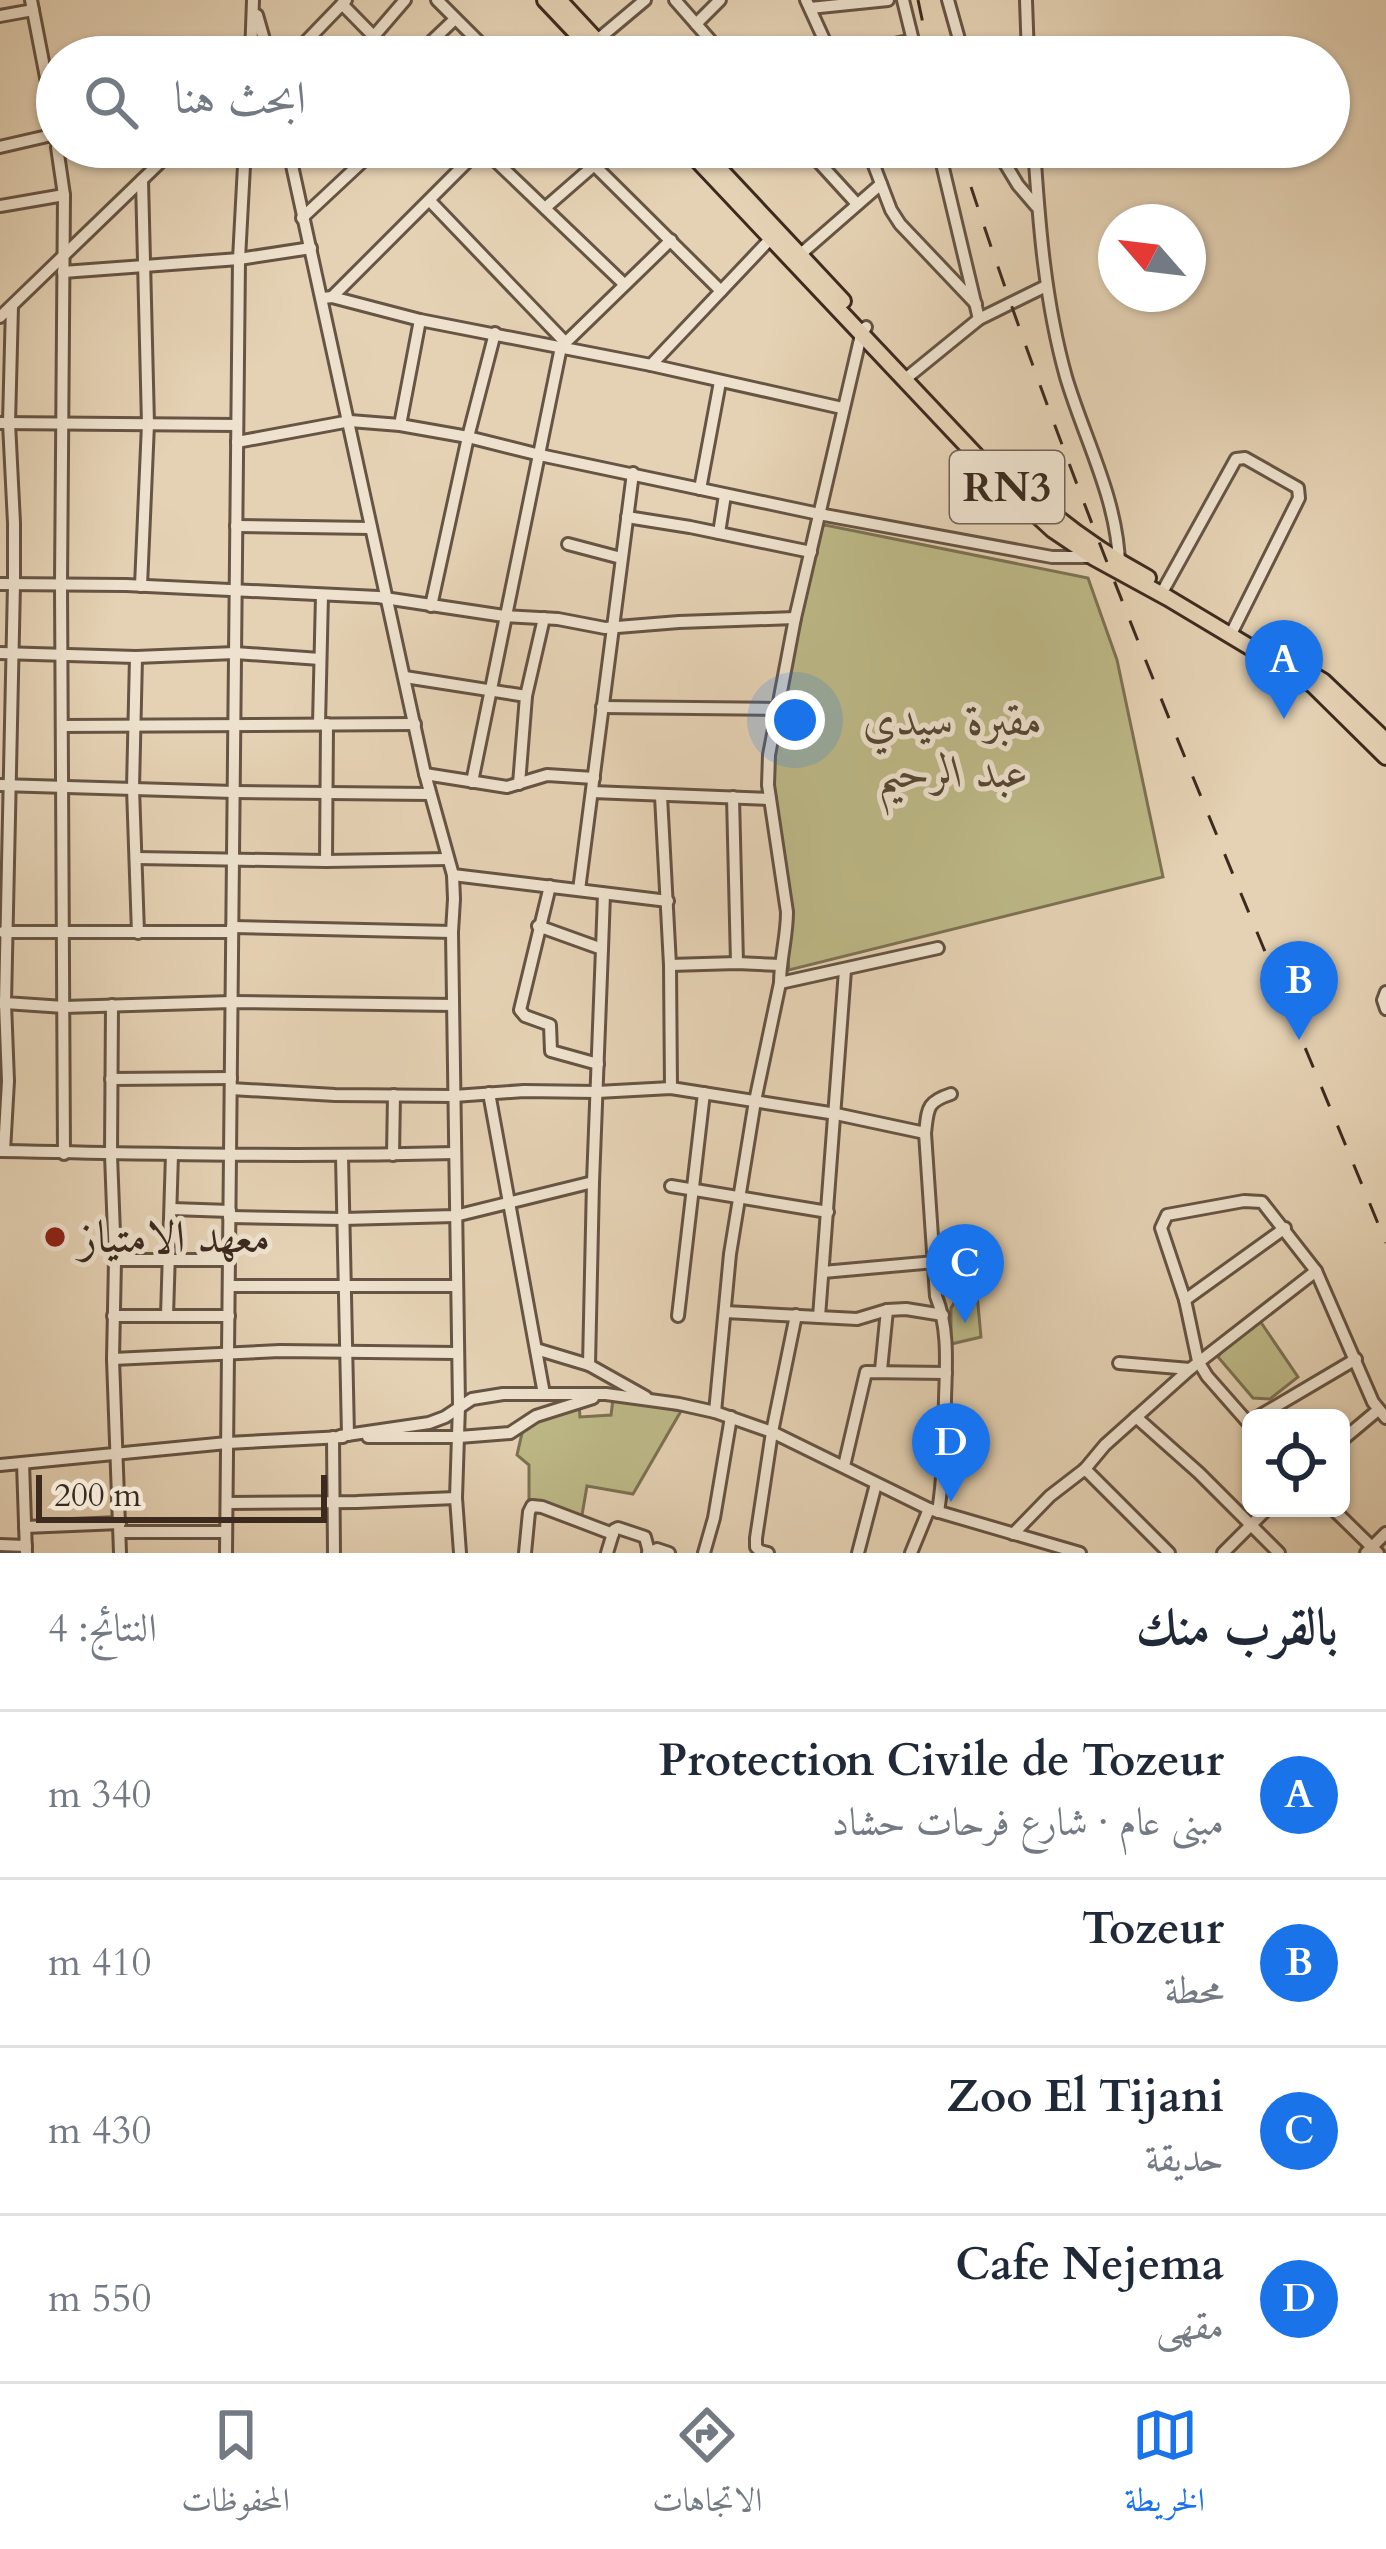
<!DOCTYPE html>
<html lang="ar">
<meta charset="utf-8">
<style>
body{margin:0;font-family:Cardo,Amiri,serif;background:#f6f6f7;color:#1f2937;direction:rtl}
.controls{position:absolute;right:36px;bottom:36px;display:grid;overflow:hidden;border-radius:18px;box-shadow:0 3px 9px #0004}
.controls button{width:108px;height:108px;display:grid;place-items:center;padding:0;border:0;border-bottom:3px solid #e0e1e3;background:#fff;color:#1f2937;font:60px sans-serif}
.compass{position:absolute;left:1098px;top:204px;width:108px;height:108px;border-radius:50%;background:#fff;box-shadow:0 3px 9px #0004;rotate:298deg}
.scale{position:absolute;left:36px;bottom:30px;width:291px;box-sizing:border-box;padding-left:12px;border:6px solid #3c2a1f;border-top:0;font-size:33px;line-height:42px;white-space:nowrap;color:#3c2a1f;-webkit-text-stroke:9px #eee2ce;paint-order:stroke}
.you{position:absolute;left:795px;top:720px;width:42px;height:42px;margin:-30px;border:9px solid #fff;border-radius:50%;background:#1a73e8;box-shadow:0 0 0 18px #1a73e833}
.badge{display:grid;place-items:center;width:78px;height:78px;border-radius:50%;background:#1a73e8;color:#fff;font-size:39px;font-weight:700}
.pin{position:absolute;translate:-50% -99px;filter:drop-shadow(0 3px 6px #0008)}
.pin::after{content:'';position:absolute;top:63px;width:42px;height:36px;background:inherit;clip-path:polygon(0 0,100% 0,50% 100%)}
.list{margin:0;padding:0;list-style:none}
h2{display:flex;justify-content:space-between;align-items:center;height:156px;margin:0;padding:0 48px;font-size:51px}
h2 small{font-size:39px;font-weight:400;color:#747a83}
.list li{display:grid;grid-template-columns:78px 1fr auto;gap:36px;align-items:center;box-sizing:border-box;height:168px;padding:0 48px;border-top:3px solid #e0e1e3}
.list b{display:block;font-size:45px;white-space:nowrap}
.list p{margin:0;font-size:39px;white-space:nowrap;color:#747a83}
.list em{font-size:39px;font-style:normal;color:#747a83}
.icon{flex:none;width:66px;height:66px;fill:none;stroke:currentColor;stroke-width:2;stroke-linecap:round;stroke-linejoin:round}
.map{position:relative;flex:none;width:1386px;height:1553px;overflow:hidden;direction:ltr}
.search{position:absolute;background:#fff;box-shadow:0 3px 9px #0004;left:36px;right:36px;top:36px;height:132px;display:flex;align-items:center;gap:30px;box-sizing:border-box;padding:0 42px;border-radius:66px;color:#747a83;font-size:45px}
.sheet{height:828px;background:#fff}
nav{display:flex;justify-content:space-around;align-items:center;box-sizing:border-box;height:168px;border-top:3px solid #e0e1e3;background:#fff;font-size:33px;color:#747a83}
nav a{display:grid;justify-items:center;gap:6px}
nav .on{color:#1a73e8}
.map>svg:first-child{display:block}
.green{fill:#bdb987;stroke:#7c7253;stroke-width:3}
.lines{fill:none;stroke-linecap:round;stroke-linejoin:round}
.minor-casing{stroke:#665444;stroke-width:16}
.major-casing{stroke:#3c2a1f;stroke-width:20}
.minor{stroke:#eee2ce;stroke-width:10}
.major{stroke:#e5d2b4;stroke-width:14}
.rail{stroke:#3c2a1f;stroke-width:3;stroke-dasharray:21 21;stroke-linecap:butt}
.poi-dot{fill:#8f2418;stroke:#eee2ce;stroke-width:4.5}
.labels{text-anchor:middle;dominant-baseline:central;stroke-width:10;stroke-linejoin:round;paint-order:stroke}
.shield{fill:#eee2ce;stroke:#716154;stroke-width:3}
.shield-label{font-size:42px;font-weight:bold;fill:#3c2a1f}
.park-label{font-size:45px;font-style:italic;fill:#564734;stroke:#eee2ce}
.poi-label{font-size:45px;fill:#3c2a1f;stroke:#eee2ce;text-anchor:start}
</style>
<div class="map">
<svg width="1386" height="1553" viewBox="0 0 1386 1553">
<rect width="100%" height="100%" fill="#e5d2b4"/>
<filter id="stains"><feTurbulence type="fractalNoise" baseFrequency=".00167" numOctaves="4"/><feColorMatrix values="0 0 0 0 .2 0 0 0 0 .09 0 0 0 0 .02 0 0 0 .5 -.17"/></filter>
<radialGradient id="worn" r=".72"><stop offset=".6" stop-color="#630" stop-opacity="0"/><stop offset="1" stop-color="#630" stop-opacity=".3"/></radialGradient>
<g class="green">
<path d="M 825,525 L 1088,578 L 1117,660 L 1163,877 L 789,970 L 767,769 L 816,530 Z"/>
<path d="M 977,1294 L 981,1337 L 951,1344 L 951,1308 L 957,1298 Z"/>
<path d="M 1260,1321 L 1298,1377 L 1270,1399 L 1253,1398 L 1218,1357 L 1228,1343 Z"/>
<path d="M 613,1399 L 681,1411 L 633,1494 L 587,1486 L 581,1521 L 529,1499 L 529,1465 L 517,1455 L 525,1420 L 579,1404 L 580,1417 L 611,1415 Z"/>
</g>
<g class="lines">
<defs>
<g id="minor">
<path d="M 31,0 L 57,134"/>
<path d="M 437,0 L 494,57"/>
<path d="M 675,0 L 725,57"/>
<path d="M 806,0 L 832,57"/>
<path d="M 903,0 L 917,57"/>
<path d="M 948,0 L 964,57"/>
<path d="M 1026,0 L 1028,57"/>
<path d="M 342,4 L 394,57"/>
<path d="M 810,8 L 888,0"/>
<path d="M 257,15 L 269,57"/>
<path d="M 0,16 L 33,10"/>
<path d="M 696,24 L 720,0"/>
<path d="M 374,36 L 405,0"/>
<path d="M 251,57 L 253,0"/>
<path d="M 291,57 L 346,0"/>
<path d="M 415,57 L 455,19"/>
<path d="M 577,57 L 645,0"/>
<path d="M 833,57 L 913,40"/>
<path d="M 0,147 L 56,134 L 56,140"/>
<path d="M 57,147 L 64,195 L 61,585 L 64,1154"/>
<path d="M 288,147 L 425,774 L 453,875 L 454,899 L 452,932 L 459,1405 L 456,1498 L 460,1553"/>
<path d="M 481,147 L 624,284"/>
<path d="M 805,147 L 857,204"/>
<path d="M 867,147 L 891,210 L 900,224 L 976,304"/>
<path d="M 938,147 L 979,319"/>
<path d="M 995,147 L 1018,185 L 1036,206"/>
<path d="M 1034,147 C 1039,225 1045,302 1066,377 C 1084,438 1118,500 1119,565"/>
<path d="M 594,165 L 721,291"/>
<path d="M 430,201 L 564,341"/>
<path d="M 0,206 L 64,195"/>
<path d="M 545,208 L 615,147"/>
<path d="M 302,218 L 378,147"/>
<path d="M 795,259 L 881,184"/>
<path d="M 63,272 L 239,259 L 311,248"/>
<path d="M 332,297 L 482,147"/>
<path d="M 323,298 L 332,297 L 420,320 L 651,365 L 842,408"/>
<path d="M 12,306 L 9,423 L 14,523 L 14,584 L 5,1003 L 64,1007 L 232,1002 L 453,1005"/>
<path d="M 0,317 L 176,147"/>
<path d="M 651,365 L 775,234"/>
<path d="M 904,380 L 979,319 L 1046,286"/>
<path d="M 0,423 L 237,425"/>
<path d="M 400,425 L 420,320"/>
<path d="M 237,442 L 350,421 L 400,425 L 468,437 L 540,455 L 819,514 L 1052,557 L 1093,557"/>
<path d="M 700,489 L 720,382"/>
<path d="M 627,517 L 690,527 L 811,552"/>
<path d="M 236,526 L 371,528"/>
<path d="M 719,533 L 725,495"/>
<path d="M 568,544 L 621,558"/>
<path d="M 0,584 L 126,585 L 378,597 L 504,616 L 558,619 L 605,628 L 679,622 L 795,618"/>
<path d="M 141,586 L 148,424 L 142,180"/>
<path d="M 1165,587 L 1236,459 L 1245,458 L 1298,488 L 1299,498 L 1230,636"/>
<path d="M 431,606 L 468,437 L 495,333"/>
<path d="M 0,653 L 136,657 L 235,653 L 320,659"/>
<path d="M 136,657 L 133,788 L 138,933"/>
<path d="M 405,677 L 526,696"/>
<path d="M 602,707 L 776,709"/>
<path d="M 319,724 L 322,595"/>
<path d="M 62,726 L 415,724"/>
<path d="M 425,774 L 507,787 L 547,775 L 594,778"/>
<path d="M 472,782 L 561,347 L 671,240"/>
<path d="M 519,784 L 526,696 L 544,618"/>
<path d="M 0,785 L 234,792 L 430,794"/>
<path d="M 592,792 L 770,799"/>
<path d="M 661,796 L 670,965 L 671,1088"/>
<path d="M 733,797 L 737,963"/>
<path d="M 136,858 L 326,861 L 448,859"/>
<path d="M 326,861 L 327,724"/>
<path d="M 453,875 L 668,901"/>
<path d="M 550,886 L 520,1010 L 525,1016 L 550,1025 L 551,1051 L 598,1064"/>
<path d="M 579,890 L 633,473"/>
<path d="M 232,927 L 452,932"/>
<path d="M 3,932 L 232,932"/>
<path d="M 602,949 L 604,894"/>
<path d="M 670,965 L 737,963 L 780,965"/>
<path d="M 780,983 L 938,948"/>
<path d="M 1386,992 L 1383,1000 L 1386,1009"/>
<path d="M 0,1003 L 5,1003 L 8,1081 L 4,1151"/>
<path d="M 112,1005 L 111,1155 L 115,1260 L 113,1359 L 120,1553"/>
<path d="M 111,1079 L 231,1078"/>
<path d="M 231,1089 L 335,1095 L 454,1096 L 524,1091 L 597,1092 L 671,1088 L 836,1114 L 925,1133 C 928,1109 926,1102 951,1094"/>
<path d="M 489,1093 L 544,1394"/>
<path d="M 925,1133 L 936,1296 C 949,1329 946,1364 945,1399 C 944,1437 944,1474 938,1512"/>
<path d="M 0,1151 C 152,1154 303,1157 455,1153"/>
<path d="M 393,1155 L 394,1095"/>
<path d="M 342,1156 L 348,1435"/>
<path d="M 593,1182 L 589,1365 L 646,1397"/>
<path d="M 671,1186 L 828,1212"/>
<path d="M 172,1209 L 230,1211"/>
<path d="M 229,1217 L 343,1219 L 455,1216 L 593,1182 L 602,949 L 538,926"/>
<path d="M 115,1260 L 229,1260"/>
<path d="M 823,1272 L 935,1262"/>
<path d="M 229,1286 L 456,1286"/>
<path d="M 1185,1300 L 1285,1228"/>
<path d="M 725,1312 L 857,1319 L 887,1310 L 906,1309 L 943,1315"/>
<path d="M 113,1316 L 229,1316"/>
<path d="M 167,1316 L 172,1154"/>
<path d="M 678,1316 L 704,1093"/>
<path d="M 819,1317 L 845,970"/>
<path d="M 536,1349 L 589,1365"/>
<path d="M 113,1359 L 280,1351 L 457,1353"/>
<path d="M 1119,1363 L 1190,1369"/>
<path d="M 881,1370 L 887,1310"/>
<path d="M 715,1412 L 730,1254 L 755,1101 L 780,983 C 780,959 787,937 787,912 L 768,785 L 769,755 L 795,618 L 861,335 L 866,327"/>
<path d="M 1136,1417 L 1199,1473 L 1279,1553"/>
<path d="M 1256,1418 L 1356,1359"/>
<path d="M 1251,1426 L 1207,1376 L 1198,1361 L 1185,1300 L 1161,1228 L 1167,1215 L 1244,1201 L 1262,1202 L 1316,1271 L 1373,1402 L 1386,1418"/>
<path d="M 340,1436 L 429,1423 L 445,1417 L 472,1399 L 503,1394 L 606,1394 L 679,1404 L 715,1412 L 772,1432 L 929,1509 L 1080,1553"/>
<path d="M 333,1437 L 334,1553"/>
<path d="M 368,1437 L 459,1437 L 510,1433 L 536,1416 L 593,1398"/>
<path d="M 1341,1441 L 1378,1410"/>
<path d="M 23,1463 L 26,1553"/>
<path d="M 0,1465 L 227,1443 L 343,1437"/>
<path d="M 844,1466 L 866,1372 L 946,1373"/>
<path d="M 1085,1469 L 1169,1553"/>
<path d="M 227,1503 L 357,1502 L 456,1498"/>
<path d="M 1332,1508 L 1378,1553"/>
<path d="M 25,1527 L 120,1523"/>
<path d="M 120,1532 L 226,1532"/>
<path d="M 1013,1534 L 1050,1496 L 1085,1469 L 1105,1445 L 1190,1369 L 1316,1271"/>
<path d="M 0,1545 L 26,1546"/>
<path d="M 226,1553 L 239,259 L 245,147"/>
<path d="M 525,1553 L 529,1512 L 532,1506 L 542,1507 L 613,1534"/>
<path d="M 607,1553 L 614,1530 L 618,1528 L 645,1537 L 649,1552"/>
<path d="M 648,1553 L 657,1549 L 669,1553"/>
<path d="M 704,1553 L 714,1518 L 731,1417"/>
<path d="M 768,1553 L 760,1551 L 756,1547 L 756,1538 L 772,1432 L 796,1315"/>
<path d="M 858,1553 L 876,1484"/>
<path d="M 911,1553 L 929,1509"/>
<path d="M 1223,1553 L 1268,1508"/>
<path d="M 1366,1553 L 1386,1533"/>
</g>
<g id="major">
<path d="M 545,0 L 599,57"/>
<path d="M 559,0 L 612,57"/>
<path d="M 685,147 L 1002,483 L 1053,530 L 1093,557 L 1168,598 L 1313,685 L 1386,757"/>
<path d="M 699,147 L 843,301"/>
<path d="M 994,461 C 1039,507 1091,547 1148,578"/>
<path d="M 1306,671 L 1323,681 L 1386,741"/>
</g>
</defs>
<use href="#minor" class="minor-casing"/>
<use href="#major" class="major-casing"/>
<use href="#minor" class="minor"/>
<use href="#major" class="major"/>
<g class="rail">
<path d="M 918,0 L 930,57"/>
<path d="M 958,147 C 1078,520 1237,880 1386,1243"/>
</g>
</g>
<circle class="poi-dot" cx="55" cy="1237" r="12"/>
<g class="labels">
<rect class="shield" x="950" y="451" width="114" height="72" rx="9"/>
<g class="shield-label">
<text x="1007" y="487">RN3</text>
</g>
<g class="park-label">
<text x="953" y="720">مقبرة سيدي<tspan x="953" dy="52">عبد الرحيم</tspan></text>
</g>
<g class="poi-label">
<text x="79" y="1237">معهد الامتياز</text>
</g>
</g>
<rect width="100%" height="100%" filter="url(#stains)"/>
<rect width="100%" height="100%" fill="url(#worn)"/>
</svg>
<div class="controls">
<button><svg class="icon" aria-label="locate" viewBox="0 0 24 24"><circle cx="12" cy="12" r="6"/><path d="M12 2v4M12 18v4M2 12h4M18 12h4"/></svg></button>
</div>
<svg class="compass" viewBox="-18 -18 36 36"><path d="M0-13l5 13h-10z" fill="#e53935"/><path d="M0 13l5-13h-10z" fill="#747a83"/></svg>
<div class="scale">200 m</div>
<div class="you"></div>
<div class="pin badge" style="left:1284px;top:719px">A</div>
<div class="pin badge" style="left:1299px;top:1040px">B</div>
<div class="pin badge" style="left:965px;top:1323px">C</div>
<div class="pin badge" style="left:951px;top:1502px">D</div>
<div class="search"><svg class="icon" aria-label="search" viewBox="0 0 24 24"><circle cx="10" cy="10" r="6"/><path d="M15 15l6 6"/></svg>ابحث هنا</div>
</div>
<section class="sheet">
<h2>بالقرب منك<small>النتائج: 4</small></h2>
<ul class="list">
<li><span class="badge">A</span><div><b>Protection Civile de Tozeur</b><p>مبنى عام · شارع فرحات حشاد</p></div><em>340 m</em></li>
<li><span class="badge">B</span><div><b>Tozeur</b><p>محطة</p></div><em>410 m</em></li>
<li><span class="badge">C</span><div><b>Zoo El Tijani</b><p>حديقة</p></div><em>430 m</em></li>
<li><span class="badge">D</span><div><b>Cafe Nejema</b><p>مقهى</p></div><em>550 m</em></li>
</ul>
</section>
<nav>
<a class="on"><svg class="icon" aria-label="map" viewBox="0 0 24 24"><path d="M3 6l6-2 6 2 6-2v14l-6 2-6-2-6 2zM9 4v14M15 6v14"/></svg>الخريطة</a>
<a><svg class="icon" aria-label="directions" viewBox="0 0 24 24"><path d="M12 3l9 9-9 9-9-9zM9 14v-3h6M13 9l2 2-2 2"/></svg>الاتجاهات</a>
<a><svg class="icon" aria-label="saved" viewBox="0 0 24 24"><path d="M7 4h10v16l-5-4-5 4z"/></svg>المحفوظات</a>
</nav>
